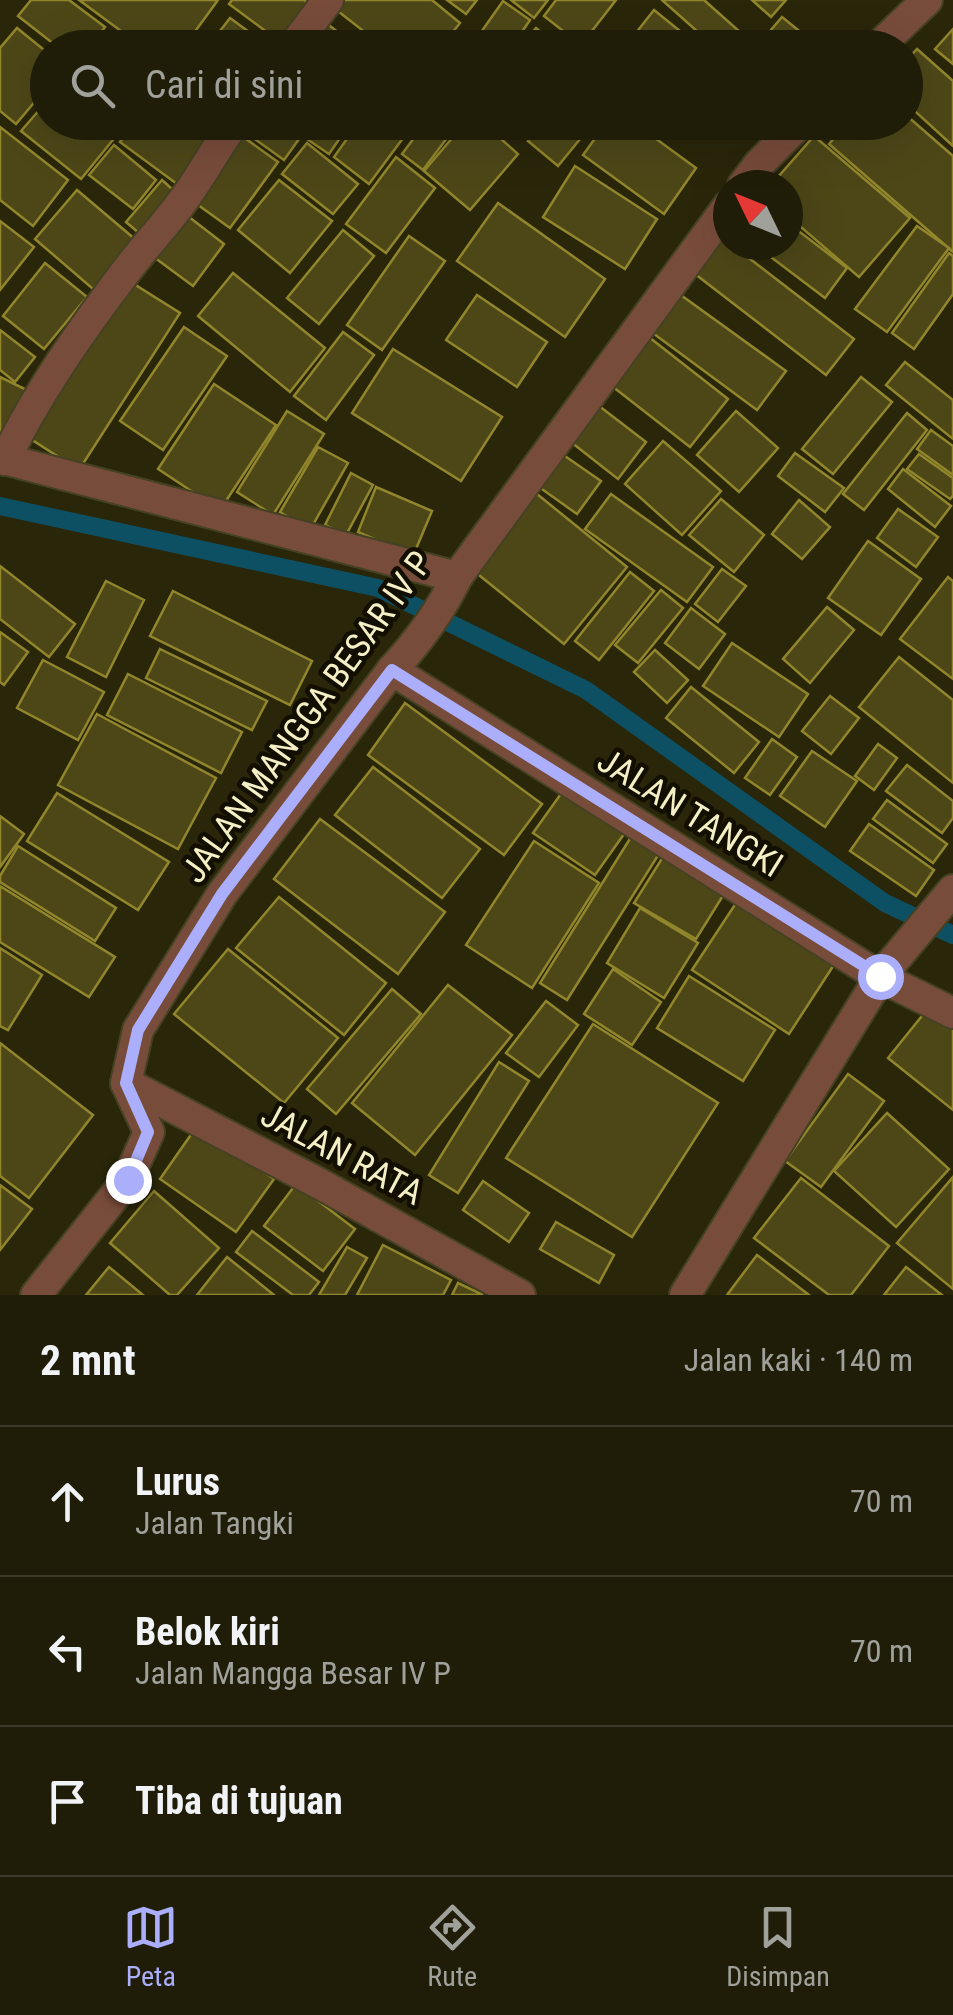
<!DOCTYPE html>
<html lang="id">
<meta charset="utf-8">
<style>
body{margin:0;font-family:"Roboto Condensed",sans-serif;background:#2c2916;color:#f1f3f6}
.compass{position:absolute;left:713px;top:170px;width:90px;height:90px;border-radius:50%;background:#1f1c08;box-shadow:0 10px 40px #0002;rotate:313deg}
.stop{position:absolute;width:30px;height:30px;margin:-22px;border:8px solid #abaffb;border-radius:50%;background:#fff}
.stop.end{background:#abaffb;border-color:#fff;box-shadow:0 2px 10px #0008}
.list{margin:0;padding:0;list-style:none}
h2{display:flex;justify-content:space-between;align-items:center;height:130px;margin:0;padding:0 40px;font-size:42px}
h2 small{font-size:32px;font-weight:400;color:#a1a19c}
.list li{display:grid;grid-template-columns:65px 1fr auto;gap:30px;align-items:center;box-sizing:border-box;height:150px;padding:0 40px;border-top:2px solid #3c3a29}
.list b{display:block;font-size:38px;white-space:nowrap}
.list p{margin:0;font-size:32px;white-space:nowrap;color:#a1a19c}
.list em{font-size:32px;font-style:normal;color:#a1a19c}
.icon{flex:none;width:55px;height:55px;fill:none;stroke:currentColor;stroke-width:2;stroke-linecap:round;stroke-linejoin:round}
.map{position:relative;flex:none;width:953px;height:1295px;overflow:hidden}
.search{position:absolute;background:#1f1c08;box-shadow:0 10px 40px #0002;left:30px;right:30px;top:30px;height:110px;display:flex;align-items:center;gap:25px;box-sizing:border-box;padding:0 35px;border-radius:55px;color:#a1a19c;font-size:38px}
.sheet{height:580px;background:#1f1c08}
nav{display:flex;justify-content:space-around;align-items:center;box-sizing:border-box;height:140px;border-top:2px solid #3c3a29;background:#1f1c08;font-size:28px;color:#a1a19c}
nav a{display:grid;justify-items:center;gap:5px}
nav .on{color:#abaffb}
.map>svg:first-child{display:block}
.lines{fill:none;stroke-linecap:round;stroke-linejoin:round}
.stream{stroke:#0e5063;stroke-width:18}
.building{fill:#4d4718;stroke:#92862c;stroke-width:2.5}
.minor-casing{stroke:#454224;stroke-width:34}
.minor{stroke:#784c3b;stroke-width:30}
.route{stroke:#abaffb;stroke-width:12}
.labels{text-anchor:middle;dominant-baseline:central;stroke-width:9;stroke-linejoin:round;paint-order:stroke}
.street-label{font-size:35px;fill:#f4efc5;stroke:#120e00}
</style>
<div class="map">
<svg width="953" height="1295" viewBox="0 0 953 1295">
<rect width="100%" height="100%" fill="#29260a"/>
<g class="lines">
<path class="stream" d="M 0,506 L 378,588 L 586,690 L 885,903 L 953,935"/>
</g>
<g class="building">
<path d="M 31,0 L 69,0 L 105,27 L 89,48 L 59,48 L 18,16 Z"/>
<path d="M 79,0 L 218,0 L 183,48 L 144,48 Z"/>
<path d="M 232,0 L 304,0 L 312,6 L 283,44 L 229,4 Z"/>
<path d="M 340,0 L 432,0 L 460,23 L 440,48 L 385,48 L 334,8 Z"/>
<path d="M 447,0 L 477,0 L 466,14 Z"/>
<path d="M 511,0 L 548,0 L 534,18 Z"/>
<path d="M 556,0 L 616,0 L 581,45 L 544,16 Z"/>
<path d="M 662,0 L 704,0 L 758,48 L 716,48 Z"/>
<path d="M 752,0 L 786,0 L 771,17 Z"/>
<path d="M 503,1 L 530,20 L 511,48 L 476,48 L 472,45 Z"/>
<path d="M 654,10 L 701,48 L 624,48 Z"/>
<path d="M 782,17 L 814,43 L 810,48 L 763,48 L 759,44 Z"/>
<path d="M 230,18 L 271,48 L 207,48 Z"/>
<path d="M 321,19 L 348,40 L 342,48 L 300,48 Z"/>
<path d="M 17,28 L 48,53 L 48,86 L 16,124 L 0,111 L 0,48 Z"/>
<path d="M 536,28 L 561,48 L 519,48 Z"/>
<path d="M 953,29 L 953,64 L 935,49 Z"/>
<path d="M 917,49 L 953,81 L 953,146 L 906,103 L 906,61 Z"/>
<path d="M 48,100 L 48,122 L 122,122 L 125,125 L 81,179 L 21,131 Z"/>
<path d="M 906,115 L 953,156 L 953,252 L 829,144 L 848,122 L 906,122 Z"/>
<path d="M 134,122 L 202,122 L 215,132 L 177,184 L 120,142 Z"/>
<path d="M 241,122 L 291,122 L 304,132 L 284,160 L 238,127 Z"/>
<path d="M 314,122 L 351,122 L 329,154 L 304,137 Z"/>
<path d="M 359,122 L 415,122 L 369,184 L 334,157 Z"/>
<path d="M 426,122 L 459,122 L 423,170 L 402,154 Z"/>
<path d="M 466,122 L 482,122 L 518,154 L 470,210 L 424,171 Z"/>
<path d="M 500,122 L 534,122 L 524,138 Z"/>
<path d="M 544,122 L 594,122 L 558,166 L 528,141 Z"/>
<path d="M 607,122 L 633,122 L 696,168 L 664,214 L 583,155 Z"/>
<path d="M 0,127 L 68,180 L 33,226 L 0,200 Z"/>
<path d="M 235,131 L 278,162 L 230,228 L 187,197 Z"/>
<path d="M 814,136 L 910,218 L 859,277 L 788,216 L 788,185 L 771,185 Z"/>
<path d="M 307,143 L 358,184 L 333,214 L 282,174 Z"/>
<path d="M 114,145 L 156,180 L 133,209 L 89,175 Z"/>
<path d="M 396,157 L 435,188 L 386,253 L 346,224 Z"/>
<path d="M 575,166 L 657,219 L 625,269 L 543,217 Z"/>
<path d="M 162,180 L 181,197 L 146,239 L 126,222 Z"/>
<path d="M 279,180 L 332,221 L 290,273 L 238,230 Z"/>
<path d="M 77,190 L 143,246 L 100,295 L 35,239 Z"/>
<path d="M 498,203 L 605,279 L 565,337 L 457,261 Z"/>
<path d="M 180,210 L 224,244 L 193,286 L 147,252 Z"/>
<path d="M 0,221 L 34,247 L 0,290 Z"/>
<path d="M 788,223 L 847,268 L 825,298 L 755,245 L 788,245 Z"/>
<path d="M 917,226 L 949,248 L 887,332 L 855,309 Z"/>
<path d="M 343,230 L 374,256 L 319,324 L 287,298 Z"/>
<path d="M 409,236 L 445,261 L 382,350 L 347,325 Z"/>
<path d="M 722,238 L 728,242 L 728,245 L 732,245 L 854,339 L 826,375 L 695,274 Z"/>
<path d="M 949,253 L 953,256 L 953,294 L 914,349 L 892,333 Z"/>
<path d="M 45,263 L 87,297 L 44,349 L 3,316 Z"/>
<path d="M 233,273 L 325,348 L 290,392 L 198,316 Z"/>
<path d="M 126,279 L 180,313 L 79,470 L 26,436 Z"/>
<path d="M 678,293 L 786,371 L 757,410 L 650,331 Z"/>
<path d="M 477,295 L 547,342 L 517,387 L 446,340 Z"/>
<path d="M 184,327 L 227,356 L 163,450 L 120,421 Z"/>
<path d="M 0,330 L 35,357 L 15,382 L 0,370 Z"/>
<path d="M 343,332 L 374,355 L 326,420 L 294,396 Z"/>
<path d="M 645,334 L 728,399 L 690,447 L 608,383 Z"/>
<path d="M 393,349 L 502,417 L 461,481 L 352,413 Z"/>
<path d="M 905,362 L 953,400 L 953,439 L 886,385 Z"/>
<path d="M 0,377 L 29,391 L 0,452 Z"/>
<path d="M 861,377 L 892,402 L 833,474 L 802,449 Z"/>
<path d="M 214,384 L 276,425 L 220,510 L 158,469 Z"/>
<path d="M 590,399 L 646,442 L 618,479 L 562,435 Z"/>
<path d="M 287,411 L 324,434 L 273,515 L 237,492 Z"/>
<path d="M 736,411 L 778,448 L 739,492 L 697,455 Z"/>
<path d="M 907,413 L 927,430 L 864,510 L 843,494 Z"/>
<path d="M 931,430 L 953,446 L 953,475 L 917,449 Z"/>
<path d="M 663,441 L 721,491 L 682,535 L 625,484 Z"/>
<path d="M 318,447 L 348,463 L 310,530 L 280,512 Z"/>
<path d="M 795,453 L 844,488 L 825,512 L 778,476 Z"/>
<path d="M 562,454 L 601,481 L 577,514 L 539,487 Z"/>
<path d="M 919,454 L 953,478 L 953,496 L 950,499 L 907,469 Z"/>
<path d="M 903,469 L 951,506 L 935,527 L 888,489 Z"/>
<path d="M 351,473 L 373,485 L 346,535 L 325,525 Z"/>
<path d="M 376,487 L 432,511 L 413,556 L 358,532 Z"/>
<path d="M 537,494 L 627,567 L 564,644 L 474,571 Z"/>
<path d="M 611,494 L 713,567 L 687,602 L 585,529 Z"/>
<path d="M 721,499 L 764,535 L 734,572 L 689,535 Z"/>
<path d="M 799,500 L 830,527 L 802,559 L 772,534 Z"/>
<path d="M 898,509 L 938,537 L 916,567 L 877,538 Z"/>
<path d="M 868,541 L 921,579 L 881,635 L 828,598 Z"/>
<path d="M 0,566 L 75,624 L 49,657 L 0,619 Z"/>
<path d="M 722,569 L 746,586 L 718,622 L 695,604 Z"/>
<path d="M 630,572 L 654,591 L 599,660 L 575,641 Z"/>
<path d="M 948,577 L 953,581 L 953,679 L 900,639 Z"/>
<path d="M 106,581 L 144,600 L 106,677 L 67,657 Z"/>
<path d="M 661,590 L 683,608 L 638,663 L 615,645 Z"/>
<path d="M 173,591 L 312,661 L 290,705 L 150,636 Z"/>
<path d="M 827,607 L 854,630 L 810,683 L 783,659 Z"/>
<path d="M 691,608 L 725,634 L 699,669 L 665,643 Z"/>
<path d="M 0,632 L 28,652 L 4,685 L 0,682 Z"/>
<path d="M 732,643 L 808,694 L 779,737 L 703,686 Z"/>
<path d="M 160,649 L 267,701 L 252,730 L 146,678 Z"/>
<path d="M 655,650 L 688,680 L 667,703 L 634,672 Z"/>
<path d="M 899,657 L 953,700 L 953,783 L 859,707 Z"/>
<path d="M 43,660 L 104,692 L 78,740 L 17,708 Z"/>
<path d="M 128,674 L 242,732 L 221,773 L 107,715 Z"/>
<path d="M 691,687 L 759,742 L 734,773 L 666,718 Z"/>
<path d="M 830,696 L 859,718 L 831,754 L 802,731 Z"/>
<path d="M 405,703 L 542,804 L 504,855 L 368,755 Z"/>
<path d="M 97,714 L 216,778 L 178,849 L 58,785 Z"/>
<path d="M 772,739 L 797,757 L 770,795 L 745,778 Z"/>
<path d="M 878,744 L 897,758 L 874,790 L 855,776 Z"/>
<path d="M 812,751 L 857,781 L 825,827 L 780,796 Z"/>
<path d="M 907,765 L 953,801 L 953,818 L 942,833 L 886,791 Z"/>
<path d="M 373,767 L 480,849 L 442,898 L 335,815 Z"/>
<path d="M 568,784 L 629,827 L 595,875 L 533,833 Z"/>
<path d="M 57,793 L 169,862 L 138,910 L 27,841 Z"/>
<path d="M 887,800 L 947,844 L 933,863 L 873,819 Z"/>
<path d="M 0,816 L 24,834 L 0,867 Z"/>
<path d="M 320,819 L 445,912 L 398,974 L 274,879 Z"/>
<path d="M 869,824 L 934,870 L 916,896 L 850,851 Z"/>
<path d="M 636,829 L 664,846 L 567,1000 L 540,983 Z"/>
<path d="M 534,841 L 599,883 L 532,988 L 466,945 Z"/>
<path d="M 18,846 L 116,908 L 95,941 L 0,882 L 0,876 Z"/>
<path d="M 668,849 L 729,886 L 696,939 L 634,903 Z"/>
<path d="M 0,886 L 115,957 L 89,997 L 0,942 Z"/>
<path d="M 742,894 L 839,957 L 789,1034 L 692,970 Z"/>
<path d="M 279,897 L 386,983 L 344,1035 L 236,948 Z"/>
<path d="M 640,908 L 698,943 L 664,998 L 607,963 Z"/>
<path d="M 0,948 L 42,975 L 8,1030 L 0,1026 Z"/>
<path d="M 228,949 L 338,1038 L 284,1103 L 174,1014 Z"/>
<path d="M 613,969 L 661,1002 L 632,1045 L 584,1014 Z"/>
<path d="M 689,976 L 775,1030 L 743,1081 L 657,1028 Z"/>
<path d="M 448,985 L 512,1035 L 415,1155 L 352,1103 Z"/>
<path d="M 392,989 L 421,1014 L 336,1114 L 307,1089 Z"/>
<path d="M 546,1001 L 578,1025 L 539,1077 L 506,1053 Z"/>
<path d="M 930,1006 L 953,1025 L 953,1110 L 888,1058 Z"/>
<path d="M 593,1024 L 718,1103 L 632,1237 L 506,1158 Z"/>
<path d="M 0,1043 L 93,1115 L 29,1198 L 0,1176 Z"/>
<path d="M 499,1062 L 529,1081 L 458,1193 L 429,1175 Z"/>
<path d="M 848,1074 L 884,1101 L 821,1187 L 785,1161 Z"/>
<path d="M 887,1113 L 949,1169 L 896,1227 L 834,1171 Z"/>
<path d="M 197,1126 L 274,1179 L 236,1232 L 160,1179 Z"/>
<path d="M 953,1177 L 953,1289 L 897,1243 Z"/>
<path d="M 801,1178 L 889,1246 L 851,1295 L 829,1295 L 754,1238 Z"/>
<path d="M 483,1181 L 529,1213 L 509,1242 L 463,1210 Z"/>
<path d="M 296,1184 L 355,1229 L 323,1271 L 264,1226 Z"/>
<path d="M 0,1185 L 32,1209 L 0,1250 Z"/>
<path d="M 154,1191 L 219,1248 L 177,1295 L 170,1295 L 110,1243 Z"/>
<path d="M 556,1222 L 614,1255 L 599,1283 L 540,1249 Z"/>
<path d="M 252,1231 L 319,1282 L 309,1295 L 293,1295 L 236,1252 Z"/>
<path d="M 383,1245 L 451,1280 L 443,1295 L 357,1295 Z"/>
<path d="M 347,1247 L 367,1258 L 345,1295 L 319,1295 Z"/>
<path d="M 757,1255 L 809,1295 L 727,1295 Z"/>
<path d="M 227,1257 L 274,1295 L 197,1295 Z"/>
<path d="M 109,1267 L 143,1295 L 86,1295 Z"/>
<path d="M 906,1267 L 942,1295 L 884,1295 Z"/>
<path d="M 458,1283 L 483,1295 L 452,1295 Z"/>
</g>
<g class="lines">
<defs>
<g id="minor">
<path d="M 292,48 L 328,0"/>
<path d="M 877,48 L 927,0"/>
<path d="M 743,185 L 759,164 L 801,122"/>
<path d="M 0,458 L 457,577"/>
<path d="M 5,460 C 36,395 78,335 121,278 C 139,253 161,230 179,206 C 200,179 215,149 235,122"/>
<path d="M 392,670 L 880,977 L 953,1013"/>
<path d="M 126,1083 L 322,1185 L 520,1295"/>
<path d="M 36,1295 L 128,1179 L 149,1132 L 126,1083 L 138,1030 L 222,894 L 392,670 C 417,643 441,610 457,577 L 728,206"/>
<path d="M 685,1295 L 880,977 L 953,890"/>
</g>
</defs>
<use href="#minor" class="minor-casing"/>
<use href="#minor" class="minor"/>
</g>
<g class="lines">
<path class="route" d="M 128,1180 L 148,1132 L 126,1083 L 138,1030 L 222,894 L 392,670 L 880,976"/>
</g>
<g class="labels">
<g class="street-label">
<text transform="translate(307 717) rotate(-54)">JALAN MANGGA BESAR IV P</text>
<text transform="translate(690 813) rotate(32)">JALAN TANGKI</text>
<text transform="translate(342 1154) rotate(28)">JALAN RATA</text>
</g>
</g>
</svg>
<svg class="compass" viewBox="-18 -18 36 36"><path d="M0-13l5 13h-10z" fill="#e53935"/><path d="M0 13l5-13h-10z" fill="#a1a19c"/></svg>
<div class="stop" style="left:880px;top:976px"></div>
<div class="stop end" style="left:128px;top:1180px"></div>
<div class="search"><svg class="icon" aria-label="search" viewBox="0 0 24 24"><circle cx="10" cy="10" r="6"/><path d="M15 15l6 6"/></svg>Cari di sini</div>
</div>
<section class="sheet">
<h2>2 mnt<small>Jalan kaki · 140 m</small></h2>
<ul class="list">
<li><svg class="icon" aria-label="ahead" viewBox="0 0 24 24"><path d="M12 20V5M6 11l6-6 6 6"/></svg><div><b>Lurus</b><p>Jalan Tangki</p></div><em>70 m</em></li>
<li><svg class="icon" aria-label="left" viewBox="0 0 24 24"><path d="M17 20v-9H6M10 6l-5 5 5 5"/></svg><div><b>Belok kiri</b><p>Jalan Mangga Besar IV P</p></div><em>70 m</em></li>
<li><svg class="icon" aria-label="arrive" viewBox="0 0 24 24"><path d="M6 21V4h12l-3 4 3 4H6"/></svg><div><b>Tiba di tujuan</b></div></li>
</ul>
</section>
<nav>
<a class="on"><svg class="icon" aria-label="map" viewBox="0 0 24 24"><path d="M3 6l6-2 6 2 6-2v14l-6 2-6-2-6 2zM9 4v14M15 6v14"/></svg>Peta</a>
<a><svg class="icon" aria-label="directions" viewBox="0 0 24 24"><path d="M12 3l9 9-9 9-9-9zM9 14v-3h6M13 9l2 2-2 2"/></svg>Rute</a>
<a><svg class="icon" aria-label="saved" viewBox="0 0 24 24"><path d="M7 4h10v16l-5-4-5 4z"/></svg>Disimpan</a>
</nav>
